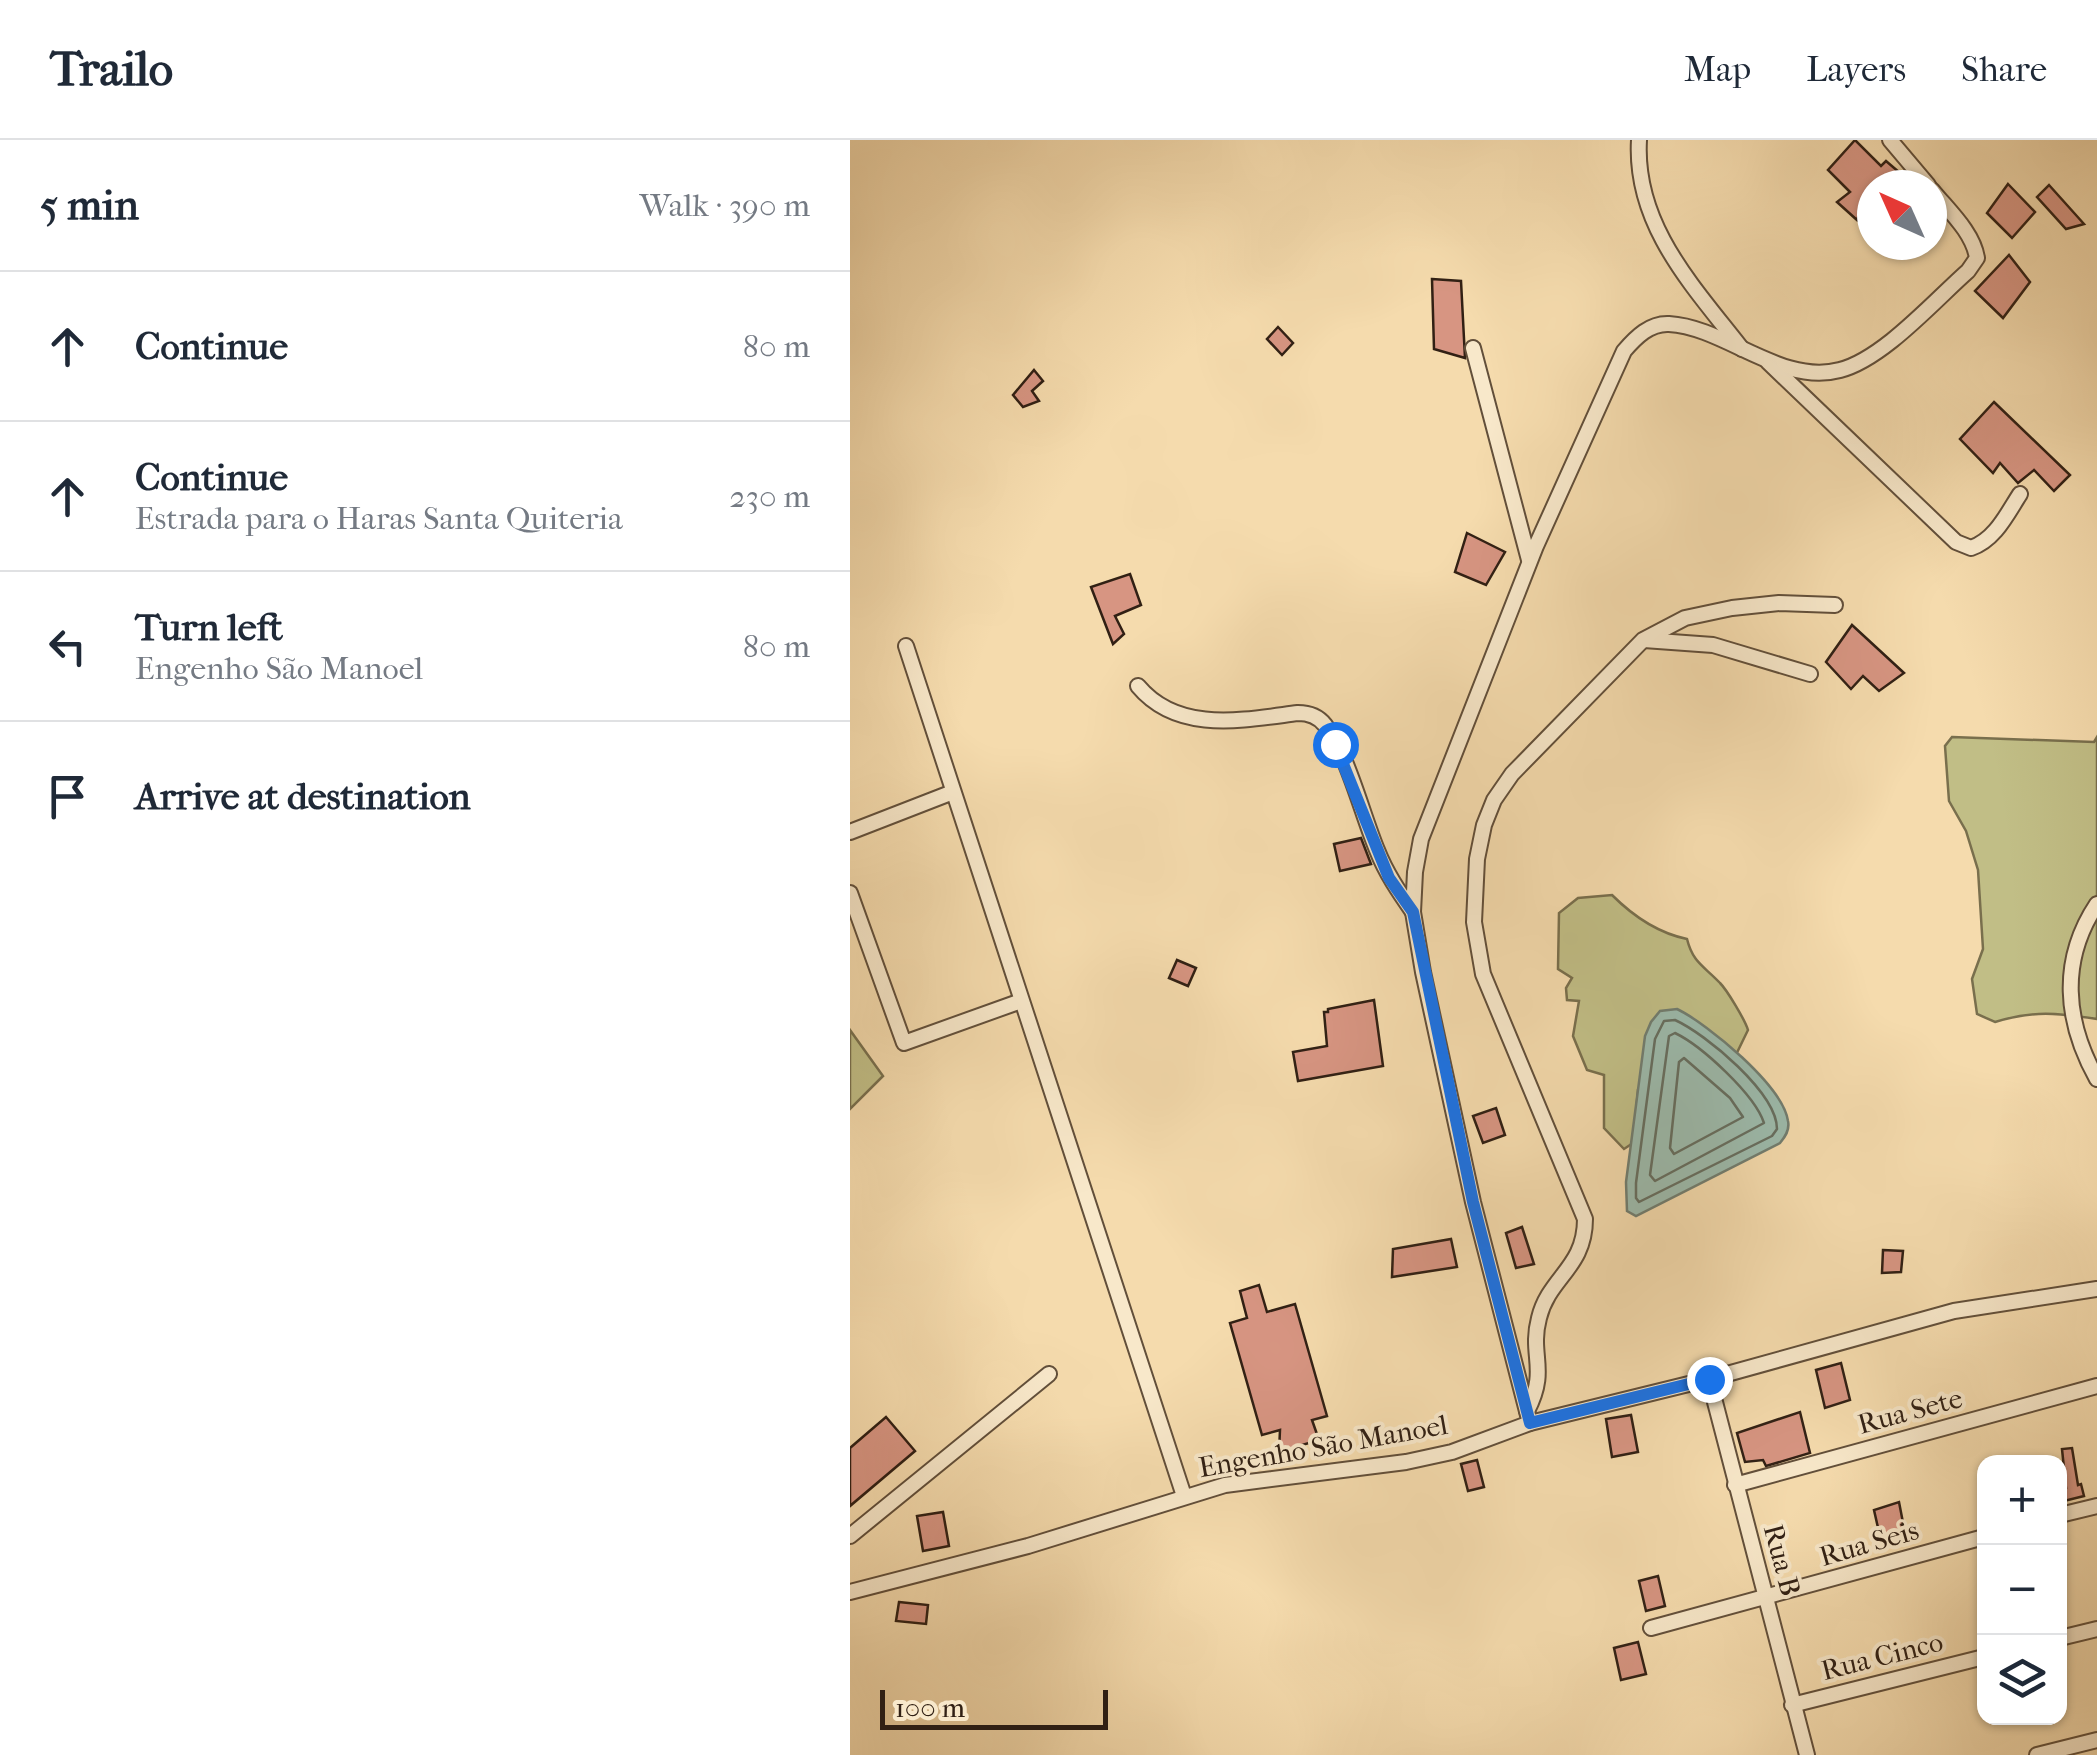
<!DOCTYPE html>
<meta charset="utf-8">
<style>
body{margin:0;font-family:"IM FELL French Canon",serif;background:#f2f2f3;color:#1f2937}
.controls{position:absolute;right:30px;bottom:30px;display:grid;overflow:hidden;border-radius:20px;box-shadow:0 2px 8px #0004}
.controls button{width:90px;height:90px;display:grid;place-items:center;padding:0;border:0;border-bottom:2px solid #e0e1e3;background:#fff;color:#1f2937;font:50px sans-serif}
.compass{position:absolute;left:1007px;top:30px;width:90px;height:90px;border-radius:50%;background:#fff;box-shadow:0 2px 8px #0004;rotate:315deg}
.scale{position:absolute;left:30px;bottom:25px;width:228px;box-sizing:border-box;padding-left:10px;border:5px solid #312014;border-top:0;font-size:28px;line-height:35px;white-space:nowrap;color:#312014;-webkit-text-stroke:8px #f8e8ca;paint-order:stroke}
.stop{position:absolute;width:30px;height:30px;margin:-22px;border:8px solid #1a73e8;border-radius:50%;background:#fff}
.stop.end{background:#1a73e8;border-color:#fff;box-shadow:0 2px 10px #0008}
.list{margin:0;padding:0;list-style:none}
h2{display:flex;justify-content:space-between;align-items:center;height:130px;margin:0;padding:0 40px;font-size:42px}
h2 small{font-size:32px;font-weight:400;color:#747a83}
.list li{display:grid;grid-template-columns:65px 1fr auto;gap:30px;align-items:center;box-sizing:border-box;height:150px;padding:0 40px;border-top:2px solid #e0e1e3}
.list b{display:block;font-size:38px;white-space:nowrap}
.list p{margin:0;font-size:32px;white-space:nowrap;color:#747a83}
.list em{font-size:32px;font-style:normal;color:#747a83}
.icon{flex:none;width:55px;height:55px;fill:none;stroke:currentColor;stroke-width:2;stroke-linecap:round;stroke-linejoin:round}
.map{position:relative;flex:none;width:1247px;height:1615px;overflow:hidden}
header{display:flex;align-items:center;gap:60px;box-sizing:border-box;height:140px;padding:0 50px;background:#fff;border-bottom:2px solid #e0e1e3}
header strong{font-size:48px}
nav{display:flex;gap:55px;margin-inline-start:auto;font-size:35px}
main{display:flex}
aside{flex:1;background:#fff}
.map>svg:first-child{display:block}
.green{fill:#c1be86;stroke:#796f4d;stroke-width:2.5}
.water{fill:#9cbbad;stroke:#717d70;stroke-width:2.5}
.lines{fill:none;stroke-linecap:round;stroke-linejoin:round}
.shore{stroke:#666e60;stroke-width:2.5}
.building{fill:#d79582;stroke:#312014;stroke-width:2.5}
.minor-casing{stroke:#624f3a;stroke-width:18}
.minor{stroke:#f8e8ca;stroke-width:14}
.route{stroke:#1a73e8;stroke-width:12}
.labels{text-anchor:middle;dominant-baseline:central;stroke-width:8;stroke-linejoin:round;paint-order:stroke}
.street-label{font-size:28px;fill:#312014;stroke:#f8e8ca}
</style>
<header>
<strong>Trailo</strong>
<nav><a>Map</a><a>Layers</a><a>Share</a></nav>
</header>
<main>
<aside>
<h2>5 min<small>Walk · 390 m</small></h2>
<ul class="list">
<li><svg class="icon" aria-label="ahead" viewBox="0 0 24 24"><path d="M12 20V5M6 11l6-6 6 6"/></svg><div><b>Continue</b></div><em>80 m</em></li>
<li><svg class="icon" aria-label="ahead" viewBox="0 0 24 24"><path d="M12 20V5M6 11l6-6 6 6"/></svg><div><b>Continue</b><p>Estrada para o Haras Santa Quiteria</p></div><em>230 m</em></li>
<li><svg class="icon" aria-label="left" viewBox="0 0 24 24"><path d="M17 20v-9H6M10 6l-5 5 5 5"/></svg><div><b>Turn left</b><p>Engenho São Manoel</p></div><em>80 m</em></li>
<li><svg class="icon" aria-label="arrive" viewBox="0 0 24 24"><path d="M6 21V4h12l-3 4 3 4H6"/></svg><div><b>Arrive at destination</b></div></li>
</ul>
</aside>
<div class="map">
<svg width="1247" height="1615" viewBox="0 0 1247 1615">
<rect width="100%" height="100%" fill="#f5dbad"/>
<filter id="stains"><feTurbulence type="fractalNoise" baseFrequency=".002" numOctaves="4"/><feColorMatrix values="0 0 0 0 .2 0 0 0 0 .09 0 0 0 0 .02 0 0 0 .5 -.17"/></filter>
<radialGradient id="worn" r=".72"><stop offset=".6" stop-color="#630" stop-opacity="0"/><stop offset="1" stop-color="#630" stop-opacity=".3"/></radialGradient>
<g class="green">
<path d="M 1102,597 L 1244,602 L 1247,597 L 1247,879 C 1207,873 1184,870 1145,882 L 1127,874 L 1122,839 L 1133,809 L 1128,730 L 1116,691 L 1099,661 L 1095,606 Z"/>
<path d="M 762,755 C 783,776 808,793 837,799 C 843,823 854,826 870,843 C 877,850 895,880 898,890 L 881,925 L 788,950 L 783,1003 L 774,1009 L 754,988 L 754,935 L 737,930 L 723,896 L 729,861 L 717,860 L 716,848 L 722,838 L 708,829 L 709,773 L 728,758 Z"/>
<path d="M 0,890 L 33,936 L 0,969 Z"/>
</g>
<path class="water" d="M 827,869 C 858,884 933,946 938,981 C 940,990 935,997 930,1003 L 786,1076 L 777,1071 L 776,1042 L 795,896 L 801,882 L 810,871 Z"/>
<g class="lines">
<g class="shore">
<path d="M 825,880 C 856,894 927,953 927,989 L 922,996 L 789,1062 L 786,1058 L 786,1043 L 805,899 L 814,881 Z"/>
<path d="M 825,893 C 852,906 905,955 914,983 L 805,1041 L 800,1035 L 819,896 Z"/>
<path d="M 834,918 L 880,958 L 893,977 L 824,1014 L 820,1008 L 829,922 Z"/>
</g>
</g>
<g class="building">
<path d="M 1005,0 L 1031,26 L 1036,21 L 1064,45 L 1022,45 L 1022,70 L 1014,62 L 1007,80 L 987,62 L 1000,52 L 978,30 Z"/>
<path d="M 1158,44 L 1185,72 L 1162,98 L 1137,73 Z"/>
<path d="M 1199,45 L 1234,84 L 1216,89 L 1187,57 Z"/>
<path d="M 1159,115 L 1180,142 L 1153,178 L 1125,151 Z"/>
<path d="M 582,139 L 611,141 L 615,218 L 584,209 Z"/>
<path d="M 428,187 L 443,203 L 432,215 L 417,199 Z"/>
<path d="M 184,230 L 193,241 L 182,251 L 189,261 L 173,267 L 163,255 Z"/>
<path d="M 1144,262 L 1220,335 L 1204,351 L 1184,330 L 1168,343 L 1150,323 L 1143,333 L 1110,299 Z"/>
<path d="M 617,393 L 655,412 L 636,445 L 605,432 Z"/>
<path d="M 280,434 L 291,465 L 265,476 L 274,494 L 263,504 L 241,447 Z"/>
<path d="M 1002,485 L 1054,533 L 1029,551 L 1013,536 L 1001,549 L 976,522 Z"/>
<path d="M 511,698 L 521,724 L 490,731 L 484,704 Z"/>
<path d="M 327,820 L 346,828 L 338,846 L 319,838 Z"/>
<path d="M 524,860 L 533,926 L 448,941 L 443,912 L 477,906 L 474,872 L 478,872 L 478,869 Z"/>
<path d="M 646,968 L 655,995 L 633,1003 L 623,976 Z"/>
<path d="M 672,1087 L 684,1124 L 666,1128 L 656,1093 Z"/>
<path d="M 601,1099 L 607,1127 L 542,1137 L 543,1109 Z"/>
<path d="M 1033,1110 L 1053,1111 L 1051,1132 L 1032,1133 Z"/>
<path d="M 409,1145 L 417,1172 L 445,1164 L 477,1276 L 462,1280 L 469,1300 L 429,1312 L 430,1290 L 412,1295 L 380,1183 L 397,1178 L 390,1151 Z"/>
<path d="M 991,1223 L 1000,1260 L 975,1268 L 966,1230 Z"/>
<path d="M 950,1272 L 960,1313 L 916,1326 L 913,1320 L 895,1322 L 887,1293 Z"/>
<path d="M 781,1275 L 788,1312 L 762,1317 L 756,1279 Z"/>
<path d="M 36,1277 L 65,1311 L 0,1366 L 0,1308 Z"/>
<path d="M 1222,1308 L 1228,1345 L 1231,1344 L 1234,1356 L 1210,1362 L 1210,1349 L 1216,1348 L 1212,1309 Z"/>
<path d="M 627,1320 L 634,1347 L 618,1351 L 611,1324 Z"/>
<path d="M 1049,1362 L 1055,1393 L 1031,1401 L 1024,1370 Z"/>
<path d="M 93,1372 L 99,1406 L 73,1411 L 67,1376 Z"/>
<path d="M 808,1436 L 815,1466 L 796,1471 L 789,1441 Z"/>
<path d="M 49,1462 L 78,1465 L 76,1484 L 46,1481 Z"/>
<path d="M 788,1502 L 796,1534 L 771,1540 L 764,1508 Z"/>
</g>
<g class="lines">
<defs>
<g id="minor">
<path d="M 789,0 C 784,85 843,146 892,209"/>
<path d="M 1040,0 L 1078,45"/>
<path d="M 623,208 L 679,420"/>
<path d="M 918,222 L 1106,402 L 1121,408 C 1145,400 1157,374 1170,354"/>
<path d="M 794,500 L 863,505 L 960,534"/>
<path d="M 56,506 L 334,1356"/>
<path d="M 288,546 C 328,594 393,580 448,573 C 459,573 468,576 475,585 C 498,615 512,674 527,710 C 536,733 549,752 563,772"/>
<path d="M 0,692 L 103,652"/>
<path d="M 0,753 L 54,903 L 171,861"/>
<path d="M 1247,764 C 1209,821 1215,882 1247,939"/>
<path d="M 859,1239 L 957,1615"/>
<path d="M 677,1271 C 699,1229 679,1216 689,1178 C 699,1137 735,1128 735,1079 L 633,834 L 624,782 L 627,719 L 634,685 L 644,660 L 662,634 L 793,500 L 835,478 L 882,468 L 929,463 L 985,465"/>
<path d="M 680,1283 L 623,1062 L 573,832 L 563,772 L 565,732 L 571,699 L 686,406 L 774,211 C 786,197 800,183 819,184 C 875,187 931,246 990,230 C 1033,219 1084,161 1118,131 L 1127,118 C 1123,92 1098,70 1082,50"/>
<path d="M 885,1345 L 1247,1246"/>
<path d="M 1210,1375 L 1247,1366"/>
<path d="M 0,1396 L 199,1234"/>
<path d="M 0,1452 L 178,1406 L 375,1345 L 556,1322 L 602,1312 L 680,1283 L 859,1239 L 1104,1171 L 1247,1149"/>
<path d="M 801,1488 L 1134,1397"/>
<path d="M 1210,1498 L 1247,1489"/>
<path d="M 942,1565 L 1134,1517"/>
<path d="M 1187,1615 L 1247,1600"/>
</g>
</defs>
<use href="#minor" class="minor-casing"/>
<use href="#minor" class="minor"/>
</g>
<g class="lines">
<path class="route" d="M 485,604 L 539,738 L 563,772 L 623,1062 L 680,1283 L 859,1239"/>
</g>
<g class="labels">
<g class="street-label">
<text transform="translate(1060 1271) rotate(-15)">Rua Sete</text>
<text transform="translate(473 1306) rotate(-10)">Engenho São Manoel</text>
<text transform="translate(1019 1403) rotate(-16)">Rua Seis</text>
<text transform="translate(932 1420) rotate(75)">Rua B</text>
<text transform="translate(1032 1516) rotate(-14)">Rua Cinco</text>
</g>
</g>
<rect width="100%" height="100%" filter="url(#stains)"/>
<rect width="100%" height="100%" fill="url(#worn)"/>
</svg>
<div class="controls">
<button>+</button>
<button>−</button>
<button><svg class="icon" aria-label="layers" viewBox="0 0 24 24"><path d="M12 4l9 5-9 5-9-5zM3 14l9 5 9-5"/></svg></button>
</div>
<svg class="compass" viewBox="-18 -18 36 36"><path d="M0-13l5 13h-10z" fill="#e53935"/><path d="M0 13l5-13h-10z" fill="#747a83"/></svg>
<div class="scale">100 m</div>
<div class="stop" style="left:485px;top:604px"></div>
<div class="stop end" style="left:859px;top:1239px"></div>
</div>
</main>
